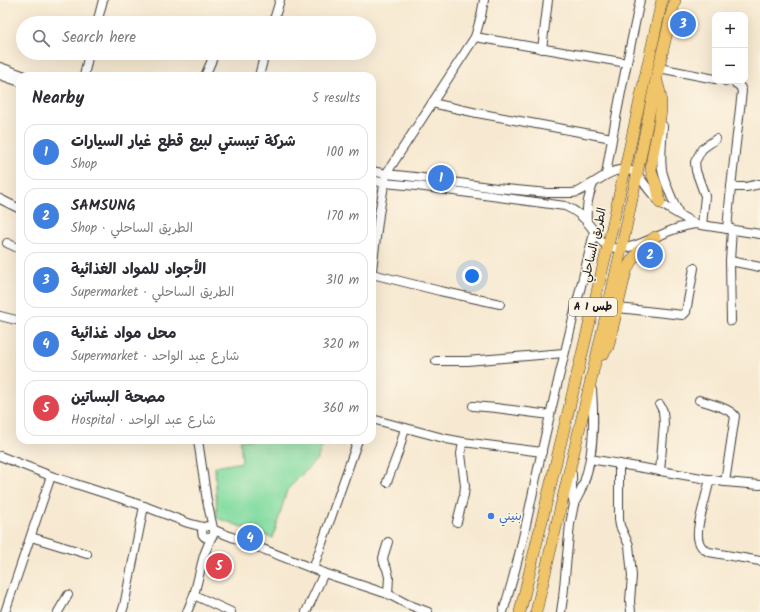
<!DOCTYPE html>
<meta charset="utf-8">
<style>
body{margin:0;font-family:Kalam,"Playpen Sans Arabic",sans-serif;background:#f7f7f7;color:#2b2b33}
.controls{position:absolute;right:12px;top:12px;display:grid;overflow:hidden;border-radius:8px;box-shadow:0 4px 16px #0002}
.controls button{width:36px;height:36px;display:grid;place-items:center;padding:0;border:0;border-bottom:1px solid #e1e1e2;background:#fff;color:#2b2b33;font:20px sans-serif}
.you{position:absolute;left:472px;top:276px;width:14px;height:14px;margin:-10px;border:3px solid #fff;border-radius:50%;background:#1a73e8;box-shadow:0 0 0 6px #1a73e833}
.badge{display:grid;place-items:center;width:26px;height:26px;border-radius:50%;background:#c8321e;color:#fff;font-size:13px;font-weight:700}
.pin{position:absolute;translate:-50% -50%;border:2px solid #fff;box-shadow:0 1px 4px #0006}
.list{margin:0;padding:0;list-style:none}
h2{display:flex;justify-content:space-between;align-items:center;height:52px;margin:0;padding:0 16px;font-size:17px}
h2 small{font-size:13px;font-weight:400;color:#7c7c81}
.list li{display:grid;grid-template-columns:26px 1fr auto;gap:12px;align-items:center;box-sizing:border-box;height:56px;margin:0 8px 8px;padding:0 8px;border:1px solid #e1e1e2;border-radius:12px}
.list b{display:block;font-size:15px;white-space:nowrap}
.list p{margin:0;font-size:13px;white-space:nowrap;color:#7c7c81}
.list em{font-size:13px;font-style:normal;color:#7c7c81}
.icon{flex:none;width:22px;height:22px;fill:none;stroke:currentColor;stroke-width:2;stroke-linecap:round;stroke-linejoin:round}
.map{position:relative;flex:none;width:760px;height:612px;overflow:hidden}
.search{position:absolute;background:#fff;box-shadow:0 4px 16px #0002;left:16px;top:16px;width:360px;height:44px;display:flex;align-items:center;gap:10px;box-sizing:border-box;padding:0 14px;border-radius:22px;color:#7c7c81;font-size:15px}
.panel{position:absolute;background:#fff;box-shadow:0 4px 16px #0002;left:16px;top:72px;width:360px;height:372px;border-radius:12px}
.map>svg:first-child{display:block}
.green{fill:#83dca1;stroke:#507c5e}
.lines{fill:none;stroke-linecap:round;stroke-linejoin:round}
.minor-casing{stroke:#3d3b37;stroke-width:10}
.highway-casing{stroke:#3d3b37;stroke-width:12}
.minor{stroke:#fff;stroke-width:8}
.highway{stroke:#f0c469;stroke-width:11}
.shop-dot{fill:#3f7fe0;stroke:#fcf5e5;stroke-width:1.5}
.labels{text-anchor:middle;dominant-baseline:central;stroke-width:3;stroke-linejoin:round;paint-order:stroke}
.shield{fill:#fcf5e5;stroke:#5f5d58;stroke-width:1}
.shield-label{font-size:11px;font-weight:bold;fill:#1c1c1c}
.street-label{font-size:12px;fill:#1c1c1c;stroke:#fcf5e5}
.shop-label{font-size:12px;fill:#366cbe;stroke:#fcf5e5;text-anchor:start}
</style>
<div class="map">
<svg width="760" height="612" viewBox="0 0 760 612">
<rect width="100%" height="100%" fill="#fcf5e5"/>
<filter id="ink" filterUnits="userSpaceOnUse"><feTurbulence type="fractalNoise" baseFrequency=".025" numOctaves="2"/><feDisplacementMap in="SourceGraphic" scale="8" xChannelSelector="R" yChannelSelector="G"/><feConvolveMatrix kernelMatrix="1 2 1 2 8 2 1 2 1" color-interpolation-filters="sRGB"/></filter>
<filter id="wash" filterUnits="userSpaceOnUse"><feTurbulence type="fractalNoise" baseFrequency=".012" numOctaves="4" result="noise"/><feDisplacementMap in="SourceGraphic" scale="16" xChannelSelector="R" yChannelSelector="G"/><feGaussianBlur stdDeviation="0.9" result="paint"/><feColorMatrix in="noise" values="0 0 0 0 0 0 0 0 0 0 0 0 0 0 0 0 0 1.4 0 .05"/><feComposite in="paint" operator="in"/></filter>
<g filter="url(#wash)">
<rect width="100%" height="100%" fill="#f7e9d1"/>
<path class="green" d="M 240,440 L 325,440 L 317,459 L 287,490 L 273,538 L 217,518 L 215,467 L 242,462 Z"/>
</g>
<g filter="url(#ink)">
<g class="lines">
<defs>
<g id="minor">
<path d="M 97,23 L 103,0"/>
<path d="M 273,23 L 280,0"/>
<path d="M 475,37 L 627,63"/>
<path d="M 542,49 L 548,0"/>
<path d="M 0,67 L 25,76"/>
<path d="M 659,68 L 715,79"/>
<path d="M 0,75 L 20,82"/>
<path d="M 84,76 L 89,53"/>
<path d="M 205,76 L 215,53"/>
<path d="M 259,76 L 265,53"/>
<path d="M 725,81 C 733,82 740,83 742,91 L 731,187 L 727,229"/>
<path d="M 432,103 L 477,113 L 612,138"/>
<path d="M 663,126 C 662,141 660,156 662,170 C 665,184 673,201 679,214"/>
<path d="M 372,171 L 386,174 L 415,177 L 496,188 L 548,193 L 572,193 L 578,192 L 585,188 L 606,175 L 615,171 L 625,169 L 632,171 L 638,175 L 649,190 L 660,203 L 671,210 L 695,224 L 760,234"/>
<path d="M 606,175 C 615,116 628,58 640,0"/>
<path d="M 372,180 L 384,183 L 417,186 L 565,206 C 577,211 584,217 591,227 C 594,231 596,236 600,240 C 618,259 643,241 663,234 C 673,229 684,226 695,224"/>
<path d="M 731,187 L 746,187 L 760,184"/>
<path d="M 0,199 L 20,209"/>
<path d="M 587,222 C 586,206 588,198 593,184"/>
<path d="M 702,225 L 705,196 L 696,171 L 695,162 L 702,149 L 716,139"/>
<path d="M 7,243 L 20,249"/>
<path d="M 730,261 L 760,267"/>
<path d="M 372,270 L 379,214 L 386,174 L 475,37 L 481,16 L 484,0"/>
<path d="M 372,274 L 440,291 L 500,304"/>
<path d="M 618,308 L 683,315 L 686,312 L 694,268"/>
<path d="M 0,316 L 20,321"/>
<path d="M 731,321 L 730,261 L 732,229"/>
<path d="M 436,361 L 467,361 L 564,353"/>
<path d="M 699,400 C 708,403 730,408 735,416 L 725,482"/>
<path d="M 473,406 L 496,408 L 550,415"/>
<path d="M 372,419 L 447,439 L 463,442 L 542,452"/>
<path d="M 198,440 L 207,501 L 213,528"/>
<path d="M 0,456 L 51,476 L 144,506 L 188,523 L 203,527"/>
<path d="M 590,459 L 725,482 L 760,485"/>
<path d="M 619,464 L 619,519 L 620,526 L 629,545 L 632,576 L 630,601 L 631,612"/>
<path d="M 660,471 L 664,424 L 663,411 L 660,405"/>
<path d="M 710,479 L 699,523 C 697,534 696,547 709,552 L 760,561"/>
<path d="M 387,482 L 399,450 L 405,428"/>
<path d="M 574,504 C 594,471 595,428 592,390"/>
<path d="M 457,522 L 464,495 L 465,486 L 461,454 L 463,442"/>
<circle cx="208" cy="532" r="6"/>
<path d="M 214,530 L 324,573 L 388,594 L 407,604 L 428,612"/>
<path d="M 31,537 L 87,554"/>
<path d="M 388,542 L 383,558 L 384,563 L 387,569 L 389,577 L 388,594"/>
<path d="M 313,569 L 358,440"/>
<path d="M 194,595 L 231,612"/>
<path d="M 5,612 L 51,476"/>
<path d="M 58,612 L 68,595"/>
<path d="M 122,612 L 124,606 L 144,506"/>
<path d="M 187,612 L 194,595 L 204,555 L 211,538"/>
<path d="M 306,612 L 324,573"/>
<path d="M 503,612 C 521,556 531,499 544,441 C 560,371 577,302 594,233"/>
<path d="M 561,612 L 563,598 L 570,524 L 574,504 L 572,496 L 572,474"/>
</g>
<g id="highway">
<path d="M 657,82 C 668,111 653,139 651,168 L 652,174 L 657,187 L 660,203"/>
<path d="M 597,357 L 604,353 L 608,347 L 626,271 C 633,255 642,248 655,237"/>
<path d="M 520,612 L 608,246 L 662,0"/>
<path d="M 536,612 C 564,491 594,371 621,250 C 634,193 644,136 656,80 C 662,53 668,27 675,0"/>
</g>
</defs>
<use href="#minor" class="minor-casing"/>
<use href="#highway" class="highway-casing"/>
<use href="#minor" class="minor"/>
<use href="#highway" class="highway"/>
</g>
</g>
<circle class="shop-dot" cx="491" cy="516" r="4"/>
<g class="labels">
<rect class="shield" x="569" y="298" width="48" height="18" rx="3"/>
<g class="shield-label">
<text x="593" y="307">A 1 طس</text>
</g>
<g class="street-label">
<text transform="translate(594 245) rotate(-77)">الطريق الساحلي</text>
</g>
<g class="shop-label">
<text x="499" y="516">بنيني</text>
</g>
</g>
</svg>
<div class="controls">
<button>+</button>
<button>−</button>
</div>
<div class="you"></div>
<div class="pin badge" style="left:441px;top:178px;background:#3f7fe0">1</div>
<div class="pin badge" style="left:650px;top:255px;background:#3f7fe0">2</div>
<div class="pin badge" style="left:683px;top:24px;background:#3f7fe0">3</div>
<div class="pin badge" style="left:250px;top:538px;background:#3f7fe0">4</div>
<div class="pin badge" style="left:219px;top:566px;background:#e0444e">5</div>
<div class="search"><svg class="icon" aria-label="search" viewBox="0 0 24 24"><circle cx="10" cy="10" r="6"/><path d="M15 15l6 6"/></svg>Search here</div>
<section class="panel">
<h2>Nearby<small>5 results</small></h2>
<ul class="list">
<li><span class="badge" style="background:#3f7fe0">1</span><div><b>شركة تيبستي لبيع قطع غيار السيارات</b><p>Shop</p></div><em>100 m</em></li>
<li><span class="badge" style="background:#3f7fe0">2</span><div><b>SAMSUNG</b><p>Shop · الطريق الساحلي</p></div><em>170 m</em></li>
<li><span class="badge" style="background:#3f7fe0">3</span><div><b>الأجواد للمواد الغذائية</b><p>Supermarket · الطريق الساحلي</p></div><em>310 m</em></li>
<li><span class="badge" style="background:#3f7fe0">4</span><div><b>محل مواد غذائية</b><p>Supermarket · شارع عبد الواحد</p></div><em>320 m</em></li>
<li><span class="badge" style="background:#e0444e">5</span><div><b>مصحة البساتين</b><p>Hospital · شارع عبد الواحد</p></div><em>360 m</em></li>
</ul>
</section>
</div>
